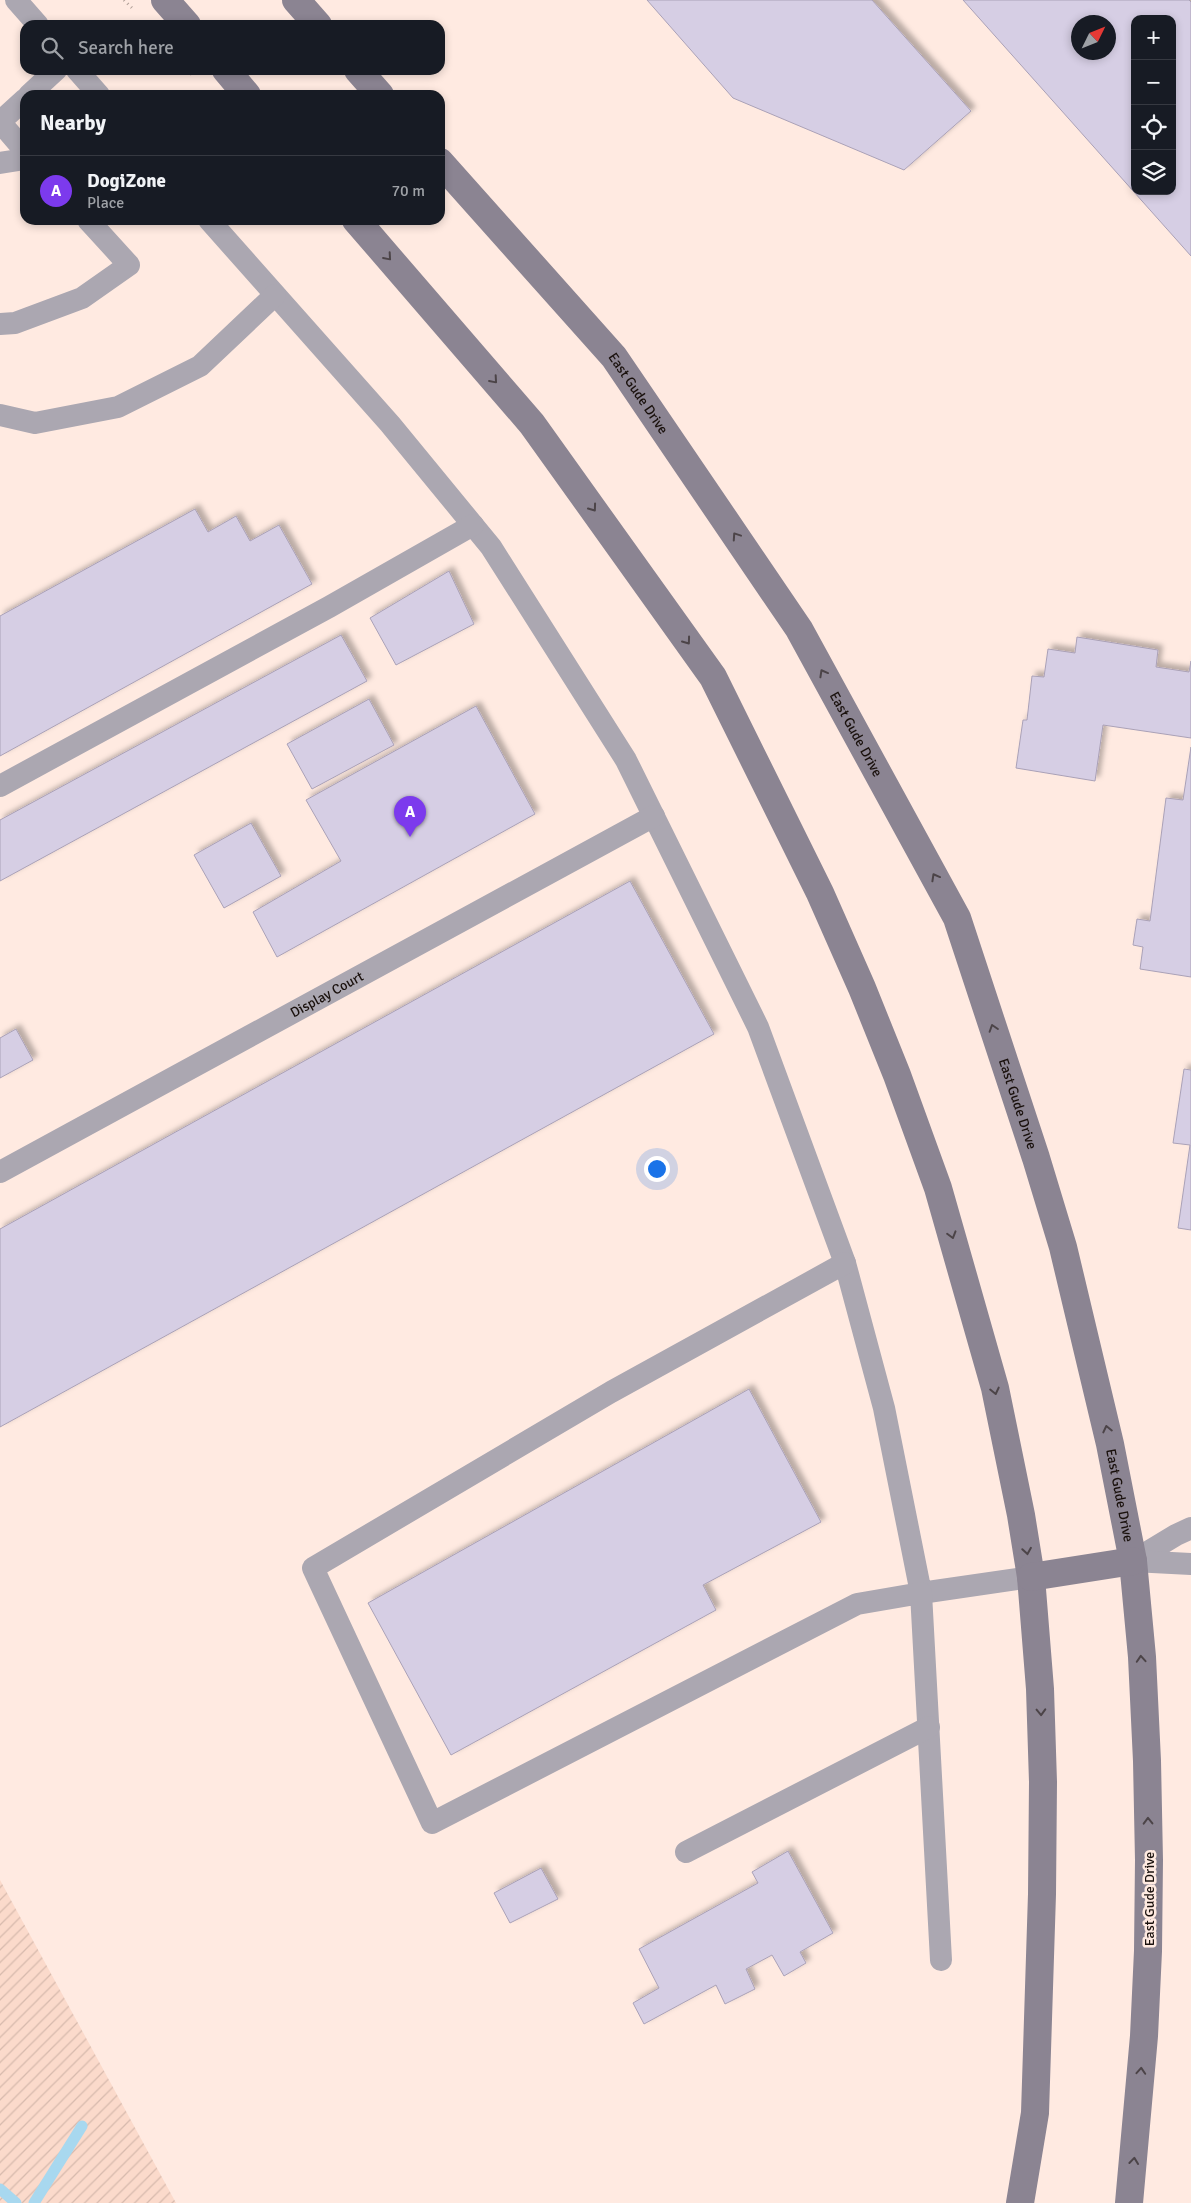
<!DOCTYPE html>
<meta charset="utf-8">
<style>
body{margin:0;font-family:Signika,sans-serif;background:#20242c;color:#f1f3f6}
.controls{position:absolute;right:15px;top:15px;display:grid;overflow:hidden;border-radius:10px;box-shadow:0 2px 8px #0003}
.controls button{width:45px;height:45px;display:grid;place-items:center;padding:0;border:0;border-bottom:1px solid #363941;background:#171b24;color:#f1f3f6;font:25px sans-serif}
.compass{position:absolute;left:1071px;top:15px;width:45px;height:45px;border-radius:50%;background:#171b24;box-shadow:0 2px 8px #0003;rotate:47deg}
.you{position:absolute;left:656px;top:1168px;width:18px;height:18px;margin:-12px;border:4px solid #fff;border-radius:50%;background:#1a73e8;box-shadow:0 0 0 8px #1a73e833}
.badge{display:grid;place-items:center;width:32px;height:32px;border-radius:50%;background:#7c3aed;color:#fff;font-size:16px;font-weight:700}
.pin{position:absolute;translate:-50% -41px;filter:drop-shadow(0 1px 2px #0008)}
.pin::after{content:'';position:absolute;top:26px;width:18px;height:15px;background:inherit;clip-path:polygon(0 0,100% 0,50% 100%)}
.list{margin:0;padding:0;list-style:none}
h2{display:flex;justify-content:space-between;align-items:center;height:65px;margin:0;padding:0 20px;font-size:21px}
h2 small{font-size:16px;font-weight:400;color:#9ea1a6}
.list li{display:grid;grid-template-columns:32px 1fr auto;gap:15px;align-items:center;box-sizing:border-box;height:70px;padding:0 20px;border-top:1px solid #363941}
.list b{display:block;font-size:19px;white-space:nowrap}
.list p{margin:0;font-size:16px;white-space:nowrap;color:#9ea1a6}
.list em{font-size:16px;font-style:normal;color:#9ea1a6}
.icon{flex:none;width:28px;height:28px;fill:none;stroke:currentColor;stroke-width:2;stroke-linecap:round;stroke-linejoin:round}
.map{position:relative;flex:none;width:1191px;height:2203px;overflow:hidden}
.search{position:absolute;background:#171b24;box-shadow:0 2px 8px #0003;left:20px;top:20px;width:425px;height:55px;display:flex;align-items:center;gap:12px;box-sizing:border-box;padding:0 18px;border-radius:15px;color:#9ea1a6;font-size:19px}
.panel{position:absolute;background:#171b24;box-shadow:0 2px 8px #0003;left:20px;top:90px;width:425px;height:135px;border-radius:15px}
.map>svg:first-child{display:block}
.industrial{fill:url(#industrial-furrows)}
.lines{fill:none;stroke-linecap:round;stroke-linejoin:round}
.stream{stroke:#a8d8ef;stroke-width:11}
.building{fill:#d6cee4;stroke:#aaa1b7;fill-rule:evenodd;filter:url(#shadow)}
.path{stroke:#af9e96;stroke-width:3;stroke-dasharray:1 4;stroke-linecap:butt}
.lane{stroke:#aba7b1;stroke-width:22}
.secondary{stroke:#8b8492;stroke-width:28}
.oneway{stroke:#4c4448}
.labels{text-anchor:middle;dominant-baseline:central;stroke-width:5;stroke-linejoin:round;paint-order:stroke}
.street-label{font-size:14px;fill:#19100c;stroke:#ffeae1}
</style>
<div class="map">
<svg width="1191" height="2203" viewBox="0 0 1191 2203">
<defs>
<pattern id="industrial-furrows" width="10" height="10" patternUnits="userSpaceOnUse" patternTransform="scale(1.25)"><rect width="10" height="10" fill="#fbdacb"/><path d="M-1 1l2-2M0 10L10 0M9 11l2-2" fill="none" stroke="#d7baad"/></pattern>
<filter id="shadow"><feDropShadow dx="4.5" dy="-4.5" stdDeviation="2.5" flood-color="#0004"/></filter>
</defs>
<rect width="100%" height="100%" fill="#ffeae1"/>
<path class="industrial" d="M 0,1880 L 176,2203 L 0,2203 Z"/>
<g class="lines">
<g class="stream">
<path d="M 0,2189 L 16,2203"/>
<path d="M 34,2203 L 82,2126"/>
</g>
</g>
<g class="building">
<path d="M 647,0 L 872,0 L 971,111 L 904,170 L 733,98 Z"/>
<path d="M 963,0 L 1189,0 L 1191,2 L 1191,256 ZM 1135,19 L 1172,19 L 1172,191 L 1135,191 ZM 1078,22 L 1108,22 L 1108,52 L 1078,52 Z"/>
<path d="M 195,509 L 208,532 L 236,516 L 250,541 L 279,525 L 312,584 L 0,756 L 0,616 Z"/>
<path d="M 449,571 L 474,624 L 396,665 L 370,618 Z"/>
<path d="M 341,635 L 367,681 L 0,881 L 0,820 Z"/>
<path d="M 1077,637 L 1158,650 L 1156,667 L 1189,672 L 1191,661 L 1191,738 L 1103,725 L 1095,781 L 1016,768 L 1023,720 L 1027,720 L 1032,676 L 1044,677 L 1048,649 L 1075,653 Z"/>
<path d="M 369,699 L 394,745 L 312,789 L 287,744 Z"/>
<path d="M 476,706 L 535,814 L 277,957 L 253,912 L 341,861 L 306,800 Z"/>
<path d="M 1191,747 L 1191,977 L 1140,969 L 1143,947 L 1133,945 L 1137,919 L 1150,921 L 1166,798 L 1183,800 Z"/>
<path d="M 251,823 L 281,876 L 224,908 L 194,855 Z"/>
<path d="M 630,881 L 714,1034 L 0,1427 L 0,1229 Z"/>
<path d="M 16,1029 L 33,1060 L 0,1078 L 0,1038 Z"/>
<path d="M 1184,1069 L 1191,1070 L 1191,1230 L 1178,1228 L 1190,1145 L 1173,1143 Z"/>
<path d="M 749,1389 L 821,1522 L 703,1585 L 716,1610 L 451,1755 L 368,1603 Z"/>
<path d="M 788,1851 L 833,1933 L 800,1952 L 806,1963 L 784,1976 L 772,1955 L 746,1969 L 755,1989 L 725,2004 L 716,1985 L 644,2024 L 633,2003 L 659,1988 L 639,1949 L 758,1883 L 752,1872 Z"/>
<path d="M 541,1868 L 558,1899 L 510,1923 L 494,1893 Z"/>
</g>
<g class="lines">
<g class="path">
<path d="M 124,0 L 132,8"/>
<path d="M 188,70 L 193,76"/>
</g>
<g class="lane">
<path d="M 16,0 L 38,25"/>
<path d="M 77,70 L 99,95"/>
<path d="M 29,95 L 56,70"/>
<path d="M 25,99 L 0,122 L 25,151"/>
<path d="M 0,163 L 25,159"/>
<path d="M 209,220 L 390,424 L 491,547 L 626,760 L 758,1027 L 845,1263 L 884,1408 L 921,1593 L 1031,1577"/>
<path d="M 0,324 L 15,323 L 82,298 L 129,265 L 88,220"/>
<path d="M 0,415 L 35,423 L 118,407 L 200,366 L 275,295"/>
<path d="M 0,786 L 329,607 L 473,525"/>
<path id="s1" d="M 0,1172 L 654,816"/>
<path d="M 845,1263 L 611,1392 L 313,1568 L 432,1823 L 857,1604 L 921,1593 L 941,1960"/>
<path d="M 1133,1561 L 1176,1535 L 1191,1528"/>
<path d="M 1133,1561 L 1191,1564"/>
<path d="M 686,1852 L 929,1727"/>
</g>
<g class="secondary">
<path d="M 165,0 L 187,25"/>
<path d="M 296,0 L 318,25"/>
<path d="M 226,70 L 247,95"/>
<path d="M 358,70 L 380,95"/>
<path id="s2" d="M 440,162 L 614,357 L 799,629 L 957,918 L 1036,1158 L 1063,1247 L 1110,1444 L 1133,1561 L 1142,1657 L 1147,1761 L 1149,1860 L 1148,1951 L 1144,2036 L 1129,2203"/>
<path d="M 356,220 L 532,424 L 713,677 L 820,893 L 862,988 L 897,1075 L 938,1188 L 995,1388 L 1021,1515 L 1031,1577 L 1040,1689 L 1043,1782 L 1042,1894 L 1035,2113 L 1020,2203"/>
<path d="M 1031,1577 L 1133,1561"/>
</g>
</g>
<defs><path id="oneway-chevron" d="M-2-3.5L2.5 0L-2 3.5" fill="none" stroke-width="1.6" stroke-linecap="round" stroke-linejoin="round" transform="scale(1.25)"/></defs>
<g class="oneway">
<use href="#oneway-chevron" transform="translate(388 257) rotate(49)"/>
<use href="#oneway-chevron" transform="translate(494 380) rotate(49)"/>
<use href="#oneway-chevron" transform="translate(593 508) rotate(54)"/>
<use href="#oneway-chevron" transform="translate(736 536) rotate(-124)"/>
<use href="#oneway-chevron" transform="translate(687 641) rotate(54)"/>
<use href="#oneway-chevron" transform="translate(823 673) rotate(-119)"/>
<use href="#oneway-chevron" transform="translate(935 877) rotate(-119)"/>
<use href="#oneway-chevron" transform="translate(993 1028) rotate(-108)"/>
<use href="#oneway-chevron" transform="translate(952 1235) rotate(74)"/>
<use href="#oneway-chevron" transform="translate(995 1391) rotate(77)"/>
<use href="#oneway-chevron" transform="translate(1107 1429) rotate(-103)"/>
<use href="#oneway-chevron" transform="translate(1027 1551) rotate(81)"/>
<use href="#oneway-chevron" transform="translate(1141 1659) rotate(-94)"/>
<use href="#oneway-chevron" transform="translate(1041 1712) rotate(88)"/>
<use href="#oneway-chevron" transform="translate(1148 1821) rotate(-91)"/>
<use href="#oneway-chevron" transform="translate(1141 2071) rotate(-86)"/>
<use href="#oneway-chevron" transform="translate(1134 2161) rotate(-84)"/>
</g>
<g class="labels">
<g class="street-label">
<text stroke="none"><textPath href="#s2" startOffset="305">East Gude Drive</textPath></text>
<text stroke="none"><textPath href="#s2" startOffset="710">East Gude Drive</textPath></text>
<text stroke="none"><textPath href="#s1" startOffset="372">Display Court</textPath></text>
<text stroke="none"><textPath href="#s2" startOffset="1115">East Gude Drive</textPath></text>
<text stroke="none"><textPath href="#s2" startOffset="1520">East Gude Drive</textPath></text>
<text transform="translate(1149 1899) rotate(-90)">East Gude Drive</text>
</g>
</g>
</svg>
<div class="controls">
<button>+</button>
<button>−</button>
<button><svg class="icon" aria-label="locate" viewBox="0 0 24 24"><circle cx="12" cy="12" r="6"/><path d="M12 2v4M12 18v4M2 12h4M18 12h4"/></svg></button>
<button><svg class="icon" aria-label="layers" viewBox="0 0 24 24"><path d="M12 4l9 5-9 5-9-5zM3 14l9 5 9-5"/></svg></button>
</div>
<svg class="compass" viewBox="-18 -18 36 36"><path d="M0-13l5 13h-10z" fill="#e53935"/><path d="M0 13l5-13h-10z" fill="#9ea1a6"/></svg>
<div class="you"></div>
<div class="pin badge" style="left:410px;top:837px">A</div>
<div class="search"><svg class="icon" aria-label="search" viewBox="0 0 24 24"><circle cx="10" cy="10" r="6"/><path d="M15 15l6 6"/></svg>Search here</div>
<section class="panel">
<h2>Nearby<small></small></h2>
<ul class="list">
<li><span class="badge">A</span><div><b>DogiZone</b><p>Place</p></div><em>70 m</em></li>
</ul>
</section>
</div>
